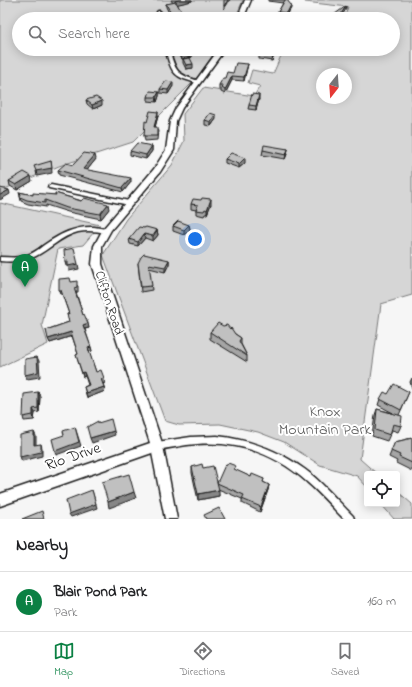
<!DOCTYPE html>
<style>
body{margin:0;font-family:"Indie Flower",sans-serif;background:#f2f2f2;color:#202124}
.controls{position:absolute;right:12px;bottom:12px;display:grid;overflow:hidden;border-radius:4px;box-shadow:0 2px 10px #0003}
.controls button{width:36px;height:36px;display:grid;place-items:center;padding:0;border:0;border-bottom:1px solid #e0e0e0;background:#fff;color:#202124;font:20px sans-serif}
.compass{position:absolute;left:316px;top:68px;width:36px;height:36px;border-radius:50%;background:#fff;box-shadow:0 2px 10px #0003;rotate:197deg}
.you{position:absolute;left:195px;top:239px;width:14px;height:14px;margin:-10px;border:3px solid #fff;border-radius:50%;background:#1a73e8;box-shadow:0 0 0 6px #1a73e833}
.badge{display:grid;place-items:center;width:26px;height:26px;border-radius:50%;background:#0b8043;color:#fff;font-size:13px;font-weight:700}
.pin{position:absolute;translate:-50% -33px;filter:drop-shadow(0 1px 2px #0008)}
.pin::after{content:'';position:absolute;top:21px;width:14px;height:12px;background:inherit;clip-path:polygon(0 0,100% 0,50% 100%)}
.list{margin:0;padding:0;list-style:none}
h2{display:flex;justify-content:space-between;align-items:center;height:52px;margin:0;padding:0 16px;font-size:17px}
h2 small{font-size:13px;font-weight:400;color:#757577}
.list li{display:grid;grid-template-columns:26px 1fr auto;gap:12px;align-items:center;box-sizing:border-box;height:60px;padding:0 16px;border-top:1px solid #e0e0e0}
.list b{display:block;font-size:15px;white-space:nowrap}
.list p{margin:0;font-size:13px;white-space:nowrap;color:#757577}
.list em{font-size:13px;font-style:normal;color:#757577}
.icon{flex:none;width:22px;height:22px;fill:none;stroke:currentColor;stroke-width:2;stroke-linecap:round;stroke-linejoin:round}
.map{position:relative;flex:none;width:412px;height:519px;overflow:hidden}
.search{position:absolute;background:#fff;box-shadow:0 2px 10px #0003;left:12px;right:12px;top:12px;height:44px;display:flex;align-items:center;gap:10px;box-sizing:border-box;padding:0 14px;border-radius:22px;color:#757577;font-size:15px}
.sheet{height:112px;background:#fff}
nav{display:flex;justify-content:space-around;align-items:center;box-sizing:border-box;height:56px;border-top:1px solid #e0e0e0;background:#fff;font-size:11px;color:#757577}
nav a{display:grid;justify-items:center;gap:2px}
nav .on{color:#0b8043}
.map>svg:first-child{display:block}
.green{fill:#d6d6d6;stroke:#797979;fill-rule:evenodd}
.lines{fill:none;stroke-linecap:round;stroke-linejoin:round}
.street-casing{stroke:#1c1c1c;stroke-width:3}
.secondary-casing{stroke:#1c1c1c;stroke-width:3}
.street{fill:#fff;fill-rule:evenodd}
.secondary{fill:#fff;fill-rule:evenodd}
.wall{fill:#a5a5a5;stroke:#1c1c1c}
.shaded-wall{fill:#868686;stroke:#1c1c1c}
.building{fill:#c0c0c0;stroke:#1c1c1c}
.labels{text-anchor:middle;dominant-baseline:central;stroke-width:4;stroke-linejoin:round;paint-order:stroke}
.street-label{font-size:13px;fill:#1c1c1c;stroke:#fff}
.near-park-label{font-size:16px;fill:#5d5d5d;stroke:#fff}
.near-street-label{font-size:16px;fill:#1c1c1c;stroke:#fff}
</style>
<div class="map">
<svg width="412" height="519" viewBox="0 0 412 519">
<rect width="100%" height="100%" fill="#f6f6f6"/>
<filter id="ink" filterUnits="userSpaceOnUse"><feTurbulence type="fractalNoise" baseFrequency=".025" numOctaves="2"/><feDisplacementMap in="SourceGraphic" scale="8" xChannelSelector="R" yChannelSelector="G"/><feConvolveMatrix kernelMatrix="1 2 1 2 8 2 1 2 1" color-interpolation-filters="sRGB"/></filter>
<g filter="url(#ink)">
<g class="green">
<path d="M 0,0 L 243,0 L 235,19 L 19,19 L 19,49 L 217,49 L 197,78 L 133,142 L 59,166 L 0,191 Z"/>
<path d="M 306,0 L 412,0 L 412,295 L 381,304 L 360,459 L 377,474 L 367,474 L 367,487 L 357,476 L 320,465 L 284,442 L 258,432 L 220,424 L 179,425 L 165,421 L 103,255 L 126,219 L 172,165 L 184,141 L 183,114 L 203,88 L 254,96 L 260,86 L 248,83 L 252,70 L 273,74 L 284,49 L 393,49 L 393,19 L 344,19 L 348,7 L 305,2 ZM 322,74 L 346,74 L 346,98 L 322,98 Z"/>
<path d="M 0,203 L 100,225 L 83,245 L 58,249 L 42,325 L 48,344 L 0,367 Z"/>
<path d="M 397,491 L 412,504 L 412,519 L 394,519 L 381,504 L 397,504 Z"/>
</g>
<g class="lines">
<defs>
<g id="street">
<path d="M 158,11 L 160,11 L 165,19 L 161,19 L 157,12 Z"/>
<path d="M 165,49 L 169,49 C 176,72 176,74 199,81 L 199,83 C 195,83 191,81 187,80 C 170,75 170,64 165,49 Z"/>
<path d="M 51,185 L 129,201 L 132,203 L 129,205 L 49,188 L 48,187 L 49,186 Z"/>
<path d="M 94,227 L 106,229 L 109,231 L 106,233 C 97,231 87,230 78,232 C 61,236 49,250 34,257 C 23,262 12,262 0,261 L 0,257 C 7,257 15,258 22,257 C 30,255 38,250 44,245 C 60,234 75,226 94,227 Z"/>
<path d="M 217,436 C 252,440 284,452 312,475 C 326,487 339,502 353,516 L 354,519 L 344,519 C 332,507 320,493 307,482 C 276,454 238,441 197,444 C 183,445 170,448 157,450 L 154,449 L 153,446 L 154,443 L 157,442 L 191,437 Z"/>
</g>
<g id="secondary">
<path d="M 245,0 L 251,0 L 243,19 L 237,19 Z"/>
<path d="M 219,49 L 225,49 L 182,108 L 176,121 L 174,150 L 160,172 L 111,230 L 102,246 L 102,264 L 163,446 L 177,519 L 165,519 L 152,453 L 0,506 L 0,494 L 150,443 L 92,264 L 94,246 L 103,229 L 154,169 L 166,150 L 170,121 L 176,108 Z"/>
</g>
</defs>
<use href="#street" class="street-casing"/>
<use href="#secondary" class="secondary-casing"/>
<use href="#street" class="street"/>
<use href="#secondary" class="secondary"/>
</g>
<g class="wall">
<path d="M 171,0 L 192,0 L 192,1 L 177,4 L 183,14 L 183,17 L 177,19 L 170,15 L 166,7 L 166,4 L 173,3 Z"/>
<path d="M 268,0 L 287,0 L 291,8 L 286,17 L 278,16 L 278,12 L 283,3 L 268,1 Z"/>
<path d="M 262,49 L 276,49 L 272,61 L 259,59 L 259,55 Z"/>
<path d="M 178,50 L 192,53 L 192,57 L 182,59 L 178,54 Z"/>
<path d="M 183,59 L 193,68 L 186,69 L 183,63 Z"/>
<path d="M 248,64 L 247,68 L 244,81 L 232,80 L 225,94 L 221,92 L 221,89 L 219,89 L 219,85 L 225,78 Z"/>
<path d="M 173,86 L 168,94 L 160,93 L 160,89 Z"/>
<path d="M 159,92 L 159,96 L 157,102 L 148,101 L 148,97 Z"/>
<path d="M 259,99 L 256,110 L 248,109 L 249,105 Z"/>
<path d="M 86,100 L 102,105 L 93,109 L 87,104 Z"/>
<path d="M 158,116 L 155,127 L 158,131 L 157,140 L 145,141 L 144,136 L 147,122 Z"/>
<path d="M 216,119 L 211,126 L 205,125 L 205,120 Z"/>
<path d="M 152,146 L 152,151 L 146,159 L 130,155 L 130,151 Z"/>
<path d="M 288,149 L 287,154 L 285,159 L 262,155 L 263,150 Z"/>
<path d="M 96,159 L 87,170 L 131,182 L 123,192 L 59,175 L 58,170 Z"/>
<path d="M 225,159 L 245,163 L 239,168 L 225,163 Z"/>
<path d="M 9,181 L 32,181 L 17,190 L 10,186 Z"/>
<path d="M 19,192 L 33,195 L 56,195 L 55,193 L 109,209 L 101,219 L 68,212 L 46,205 L 46,207 L 28,204 L 21,201 Z"/>
<path d="M 191,204 L 211,204 L 207,214 L 205,214 L 204,216 L 196,214 L 196,210 L 191,209 Z"/>
<path d="M 189,225 L 190,229 L 184,235 L 173,231 L 173,226 Z"/>
<path d="M 144,228 L 157,230 L 158,235 L 153,241 L 145,238 L 138,246 L 130,244 L 129,239 Z"/>
<path d="M 169,260 L 169,264 L 165,272 L 149,268 L 152,290 L 141,292 L 138,263 Z"/>
<path d="M 71,282 L 78,286 L 78,292 L 76,292 L 83,315 L 89,328 L 85,329 L 92,351 L 89,352 L 96,372 L 105,383 L 103,383 L 105,391 L 87,398 L 84,387 L 88,385 L 85,376 L 83,377 L 76,355 L 78,354 L 72,336 L 50,343 L 46,330 L 69,322 L 67,314 L 69,314 L 62,294 L 60,294 L 59,290 Z"/>
<path d="M 230,329 L 235,334 L 241,338 L 241,344 L 247,356 L 247,362 L 210,339 L 210,332 Z"/>
<path d="M 412,378 L 412,388 L 410,382 Z"/>
<path d="M 409,392 L 399,415 L 401,426 L 398,432 L 392,430 L 387,441 L 372,436 L 375,415 L 377,409 L 393,413 L 378,405 L 380,399 L 388,394 Z"/>
<path d="M 40,396 L 39,412 L 35,413 L 34,420 L 24,421 L 23,417 Z"/>
<path d="M 412,438 L 412,471 L 396,463 L 397,461 L 389,457 L 395,442 Z"/>
<path d="M 192,467 L 203,468 L 217,483 L 235,470 L 251,477 L 264,479 L 263,482 L 269,485 L 268,490 L 260,512 L 242,503 L 242,499 L 218,489 L 219,496 L 198,500 L 192,473 Z"/>
</g>
<g class="shaded-wall">
<path d="M 179,0 L 192,0 L 192,1 L 175,5 L 175,1 Z"/>
<path d="M 228,0 L 230,0 L 224,9 L 224,6 Z"/>
<path d="M 291,5 L 291,8 L 286,17 L 287,13 Z"/>
<path d="M 346,6 L 346,9 L 340,19 L 338,19 Z"/>
<path d="M 183,14 L 183,17 L 177,19 L 177,15 Z"/>
<path d="M 275,49 L 276,49 L 272,61 Z"/>
<path d="M 192,53 L 192,57 L 182,59 L 181,55 Z"/>
<path d="M 193,64 L 193,68 L 186,69 L 186,65 Z"/>
<path d="M 248,64 L 247,68 L 244,81 L 244,77 Z"/>
<path d="M 232,76 L 232,80 L 225,94 L 225,90 Z"/>
<path d="M 173,82 L 173,86 L 168,94 L 168,90 Z"/>
<path d="M 159,92 L 159,96 L 157,102 L 156,97 Z"/>
<path d="M 259,95 L 259,99 L 256,110 L 256,106 Z"/>
<path d="M 102,101 L 102,105 L 93,109 L 92,105 Z"/>
<path d="M 158,112 L 158,116 L 154,131 L 154,127 Z"/>
<path d="M 216,115 L 216,119 L 211,126 L 211,122 Z"/>
<path d="M 152,146 L 152,151 L 146,159 L 146,155 Z"/>
<path d="M 288,149 L 287,154 L 285,159 L 286,155 Z"/>
<path d="M 95,155 L 96,159 L 84,174 L 83,169 Z"/>
<path d="M 245,158 L 245,163 L 239,168 L 239,164 Z"/>
<path d="M 51,161 L 52,173 L 37,176 L 36,171 Z"/>
<path d="M 31,176 L 32,181 L 17,190 L 16,185 Z"/>
<path d="M 131,178 L 131,182 L 123,192 L 122,188 Z"/>
<path d="M 9,190 L 10,194 L 0,200 L 0,195 Z"/>
<path d="M 211,199 L 211,204 L 207,214 L 207,210 Z"/>
<path d="M 108,204 L 109,209 L 101,219 L 100,214 Z"/>
<path d="M 189,225 L 190,229 L 184,235 L 184,230 Z"/>
<path d="M 157,230 L 158,235 L 153,241 L 153,236 Z"/>
<path d="M 144,234 L 145,238 L 138,246 L 138,242 Z"/>
<path d="M 169,260 L 169,264 L 165,272 L 165,267 Z"/>
<path d="M 68,261 L 78,264 L 79,269 L 69,271 L 68,266 L 66,266 L 65,262 Z"/>
<path d="M 88,323 L 89,328 L 84,329 L 83,325 Z"/>
<path d="M 71,332 L 72,336 L 50,343 L 48,339 Z"/>
<path d="M 91,347 L 92,351 L 89,352 L 88,348 Z"/>
<path d="M 37,357 L 39,361 L 40,377 L 27,379 L 25,375 Z"/>
<path d="M 84,372 L 85,376 L 83,377 L 82,373 Z"/>
<path d="M 104,378 L 105,383 L 102,384 L 101,379 Z"/>
<path d="M 104,387 L 105,391 L 87,398 L 86,393 Z"/>
<path d="M 38,392 L 40,396 L 39,412 L 38,408 Z"/>
<path d="M 33,409 L 35,413 L 34,420 L 33,415 Z"/>
<path d="M 75,427 L 81,446 L 56,455 L 55,451 Z"/>
<path d="M 114,431 L 115,435 L 92,443 L 90,438 Z"/>
<path d="M 34,432 L 36,436 L 36,449 L 34,445 Z"/>
<path d="M 41,444 L 42,448 L 42,456 L 22,461 L 20,457 Z"/>
<path d="M 269,485 L 268,490 L 260,512 L 261,507 Z"/>
<path d="M 92,490 L 97,508 L 71,517 L 69,514 Z"/>
<path d="M 219,490 L 219,496 L 198,500 L 198,494 Z"/>
<path d="M 134,492 L 136,498 L 109,508 L 108,502 Z"/>
</g>
<g class="building">
<path d="M 224,0 L 228,0 L 224,6 Z"/>
<path d="M 285,0 L 287,0 L 291,5 L 287,13 L 278,12 Z"/>
<path d="M 176,2 L 183,14 L 177,15 L 170,11 L 166,4 Z"/>
<path d="M 346,6 L 338,19 L 330,19 L 331,17 Z"/>
<path d="M 266,14 L 274,15 L 271,19 L 264,19 Z"/>
<path d="M 184,49 L 189,49 L 192,53 L 181,55 L 178,50 Z"/>
<path d="M 262,49 L 275,49 L 273,57 L 259,55 Z"/>
<path d="M 190,58 L 193,64 L 186,65 L 183,59 Z"/>
<path d="M 236,63 L 248,64 L 244,77 L 232,76 L 225,90 L 222,88 L 223,85 L 219,85 L 223,78 L 225,78 L 227,72 L 233,73 Z"/>
<path d="M 166,81 L 173,82 L 168,90 L 160,89 Z"/>
<path d="M 150,91 L 159,92 L 156,97 L 148,97 Z"/>
<path d="M 252,94 L 259,95 L 256,106 L 249,105 Z"/>
<path d="M 96,97 L 102,101 L 92,105 L 86,100 Z"/>
<path d="M 150,111 L 158,112 L 154,127 L 157,127 L 157,136 L 144,136 L 145,121 L 147,122 Z"/>
<path d="M 210,113 L 216,115 L 211,122 L 205,120 Z"/>
<path d="M 137,143 L 152,146 L 146,155 L 130,151 Z"/>
<path d="M 264,145 L 288,149 L 286,155 L 263,150 Z"/>
<path d="M 84,153 L 95,155 L 83,169 L 131,178 L 122,188 L 58,170 L 66,163 L 73,165 Z"/>
<path d="M 231,153 L 245,158 L 239,164 L 225,159 Z"/>
<path d="M 51,161 L 52,168 L 36,171 L 34,166 Z"/>
<path d="M 24,172 L 31,176 L 16,185 L 9,181 Z"/>
<path d="M 0,188 L 9,190 L 0,195 Z"/>
<path d="M 19,192 L 33,195 L 33,193 L 56,195 L 55,193 L 81,201 L 84,198 L 108,204 L 100,214 L 67,208 L 45,200 L 45,203 L 27,200 L 20,197 L 21,194 Z"/>
<path d="M 202,198 L 211,199 L 207,210 L 205,209 L 204,211 L 196,210 L 198,205 L 191,204 L 193,199 L 201,200 Z"/>
<path d="M 178,221 L 189,225 L 184,230 L 173,226 Z"/>
<path d="M 139,227 L 144,228 L 146,227 L 157,230 L 153,236 L 144,234 L 138,242 L 129,239 Z"/>
<path d="M 74,248 L 78,264 L 68,266 L 68,261 L 65,262 L 64,250 Z"/>
<path d="M 144,254 L 169,260 L 165,267 L 149,264 L 152,286 L 141,287 L 138,263 L 141,257 Z"/>
<path d="M 70,278 L 71,282 L 77,281 L 77,287 L 74,288 L 83,315 L 84,314 L 88,323 L 83,325 L 91,347 L 88,348 L 96,372 L 101,370 L 104,378 L 101,379 L 104,387 L 86,393 L 84,387 L 89,385 L 84,372 L 82,373 L 76,355 L 78,354 L 71,332 L 48,339 L 46,330 L 69,322 L 67,314 L 69,314 L 61,290 L 59,290 L 59,279 Z"/>
<path d="M 218,323 L 223,326 L 227,325 L 230,329 L 231,328 L 235,334 L 241,338 L 239,341 L 247,356 L 210,332 Z"/>
<path d="M 37,357 L 38,372 L 25,375 L 25,359 Z"/>
<path d="M 394,384 L 409,392 L 401,410 L 380,399 L 384,392 L 388,394 Z"/>
<path d="M 38,392 L 38,408 L 33,409 L 33,415 L 23,417 L 24,394 Z"/>
<path d="M 377,409 L 402,416 L 401,426 L 393,424 L 390,435 L 375,430 Z"/>
<path d="M 111,419 L 114,431 L 90,438 L 87,427 L 98,421 L 98,423 Z"/>
<path d="M 75,427 L 79,442 L 55,451 L 52,439 L 64,435 L 63,431 Z"/>
<path d="M 34,432 L 34,445 L 41,444 L 41,452 L 20,457 L 20,435 Z"/>
<path d="M 412,438 L 412,463 L 399,457 L 400,455 L 391,451 L 395,442 Z"/>
<path d="M 228,463 L 236,466 L 234,469 L 251,477 L 252,474 L 264,479 L 263,482 L 269,485 L 261,507 L 242,499 L 244,495 L 217,483 L 225,465 L 226,466 Z"/>
<path d="M 202,464 L 203,468 L 213,466 L 219,490 L 198,494 L 192,467 Z"/>
<path d="M 129,474 L 134,492 L 108,502 L 102,482 Z"/>
<path d="M 92,490 L 96,504 L 69,514 L 66,500 Z"/>
<path d="M 219,508 L 225,519 L 206,519 L 204,515 Z"/>
<path d="M 42,511 L 44,519 L 22,519 Z"/>
</g>
</g>
<g class="labels">
<g class="street-label">
<text transform="translate(109 303) rotate(72)">Clifton Road</text>
</g>
<g class="near-park-label">
<text x="325" y="412">Knox<tspan x="325" dy="18">Mountain Park</tspan></text>
</g>
<g class="near-street-label">
<text transform="translate(73 457) rotate(-19)">Rio Drive</text>
</g>
</g>
</svg>
<div class="controls">
<button><svg class="icon" aria-label="locate" viewBox="0 0 24 24"><circle cx="12" cy="12" r="6"/><path d="M12 2v4M12 18v4M2 12h4M18 12h4"/></svg></button>
</div>
<svg class="compass" viewBox="-18 -18 36 36"><path d="M0-13l5 13h-10z" fill="#e53935"/><path d="M0 13l5-13h-10z" fill="#757577"/></svg>
<div class="you"></div>
<div class="pin badge" style="left:25px;top:287px">A</div>
<div class="search"><svg class="icon" aria-label="search" viewBox="0 0 24 24"><circle cx="10" cy="10" r="6"/><path d="M15 15l6 6"/></svg>Search here</div>
</div>
<section class="sheet">
<h2>Nearby<small></small></h2>
<ul class="list">
<li><span class="badge">A</span><div><b>Blair Pond Park</b><p>Park</p></div><em>160 m</em></li>
</ul>
</section>
<nav>
<a class="on"><svg class="icon" aria-label="map" viewBox="0 0 24 24"><path d="M3 6l6-2 6 2 6-2v14l-6 2-6-2-6 2zM9 4v14M15 6v14"/></svg>Map</a>
<a><svg class="icon" aria-label="directions" viewBox="0 0 24 24"><path d="M12 3l9 9-9 9-9-9zM9 14v-3h6M13 9l2 2-2 2"/></svg>Directions</a>
<a><svg class="icon" aria-label="saved" viewBox="0 0 24 24"><path d="M7 4h10v16l-5-4-5 4z"/></svg>Saved</a>
</nav>
